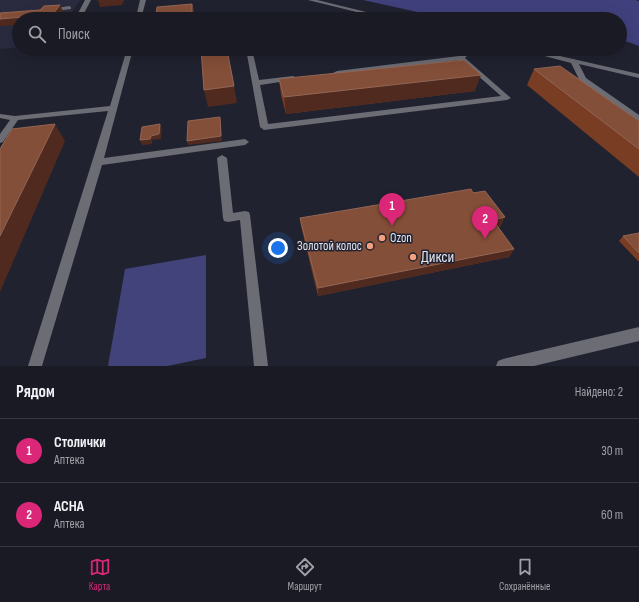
<!DOCTYPE html>
<html lang="ru">
<meta charset="utf-8">
<style>
body{margin:0;font-family:"Sofia Sans Condensed",sans-serif;background:#262731;color:#f1f3f6}
.you{position:absolute;left:278px;top:248px;width:14px;height:14px;margin:-10px;border:3px solid #fff;border-radius:50%;background:#1a73e8;box-shadow:0 0 0 6px #1a73e833}
.badge{display:grid;place-items:center;width:26px;height:26px;border-radius:50%;background:#db2777;color:#fff;font-size:13px;font-weight:700}
.pin{position:absolute;translate:-50% -33px;filter:drop-shadow(0 1px 2px #0008)}
.pin::after{content:'';position:absolute;top:21px;width:14px;height:12px;background:inherit;clip-path:polygon(0 0,100% 0,50% 100%)}
.list{margin:0;padding:0;list-style:none}
h2{display:flex;justify-content:space-between;align-items:center;height:52px;margin:0;padding:0 16px;font-size:17px}
h2 small{font-size:13px;font-weight:400;color:#9fa1a6}
.list li{display:grid;grid-template-columns:26px 1fr auto;gap:12px;align-items:center;box-sizing:border-box;height:64px;padding:0 16px;border-top:1px solid #373841}
.list b{display:block;font-size:15px;white-space:nowrap}
.list p{margin:0;font-size:13px;white-space:nowrap;color:#9fa1a6}
.list em{font-size:13px;font-style:normal;color:#9fa1a6}
.icon{flex:none;width:22px;height:22px;fill:none;stroke:currentColor;stroke-width:2;stroke-linecap:round;stroke-linejoin:round}
.map{position:relative;flex:none;width:639px;height:366px;overflow:hidden}
.search{position:absolute;background:#191a24;box-shadow:0 4px 16px #0002;left:12px;right:12px;top:12px;height:44px;display:flex;align-items:center;gap:10px;box-sizing:border-box;padding:0 14px;border-radius:22px;color:#9fa1a6;font-size:15px}
.sheet{height:180px;background:#191a24}
nav{display:flex;justify-content:space-around;align-items:center;box-sizing:border-box;height:56px;border-top:1px solid #373841;background:#191a24;font-size:11px;color:#9fa1a6}
nav a{display:grid;justify-items:center;gap:2px}
nav .on{color:#db2777}
.map>svg:first-child{display:block}
.built{fill:#2a2b3f}
.green{fill:#42437b}
.forest{fill:#40407d}
.lines{fill:none;stroke-linecap:round;stroke-linejoin:round}
.minor{fill:#6b6c74;fill-rule:evenodd}
.wall{fill:#783d23}
.shaded-wall{fill:#502a1f}
.building{fill:#844f39;stroke:#926655}
.poi-dot{fill:#f2a080;stroke:#212230;stroke-width:1.5}
.labels{text-anchor:middle;dominant-baseline:central;stroke-width:3;stroke-linejoin:round;paint-order:stroke}
.poi-label{font-size:13px;fill:#e3e4ed;stroke:#212230;text-anchor:start}
.near-poi-label{font-size:16px;fill:#e3e4ed;stroke:#212230;text-anchor:start}
</style>
<div class="map">
<svg width="639" height="366" viewBox="0 0 639 366">
<rect width="100%" height="100%" fill="#212230"/>
<path class="built" d="M 0,0 L 80,0 L 67,19 L 19,19 L 19,47 L 0,49 Z"/>
<path class="green" d="M 206,255 L 206,358 L 167,366 L 108,366 L 125,269 Z"/>
<path class="forest" d="M 363,0 L 635,0 L 639,1 L 639,46 L 620,39 L 620,19 L 449,19 Z"/>
<g class="lines">
<g class="minor">
<path d="M 85,0 L 91,0 L 82,17 L 137,13 L 140,0 L 146,0 L 141,19 L 135,19 L 136,16 L 75,19 Z"/>
<path d="M 308,0 L 317,0 L 395,19 L 385,19 Z"/>
<path d="M 69,6 L 71,7 L 71,9 L 49,12 L 46,10 Z"/>
<path d="M 127,49 L 133,49 L 104,158 L 245,139 L 249,142 L 245,145 L 102,165 L 42,366 L 28,366 L 108,111 L 18,120 L 3,142 L 0,143 L 0,134 L 10,120 L 0,118 L 0,114 L 15,116 L 110,106 Z"/>
<path d="M 246,49 L 252,49 L 259,80 L 293,76 L 297,78 L 293,80 L 260,85 L 268,124 L 501,96 L 460,60 L 337,75 L 333,73 L 337,71 L 459,56 L 466,49 L 473,49 L 465,58 L 511,98 L 507,100 L 264,130 L 260,127 Z"/>
<path d="M 518,49 L 529,49 L 639,74 L 639,78 L 579,64 L 586,78 L 639,115 L 639,121 L 580,81 L 571,63 Z"/>
<path d="M 222,155 L 227,158 L 233,213 L 245,211 L 249,212 L 250,215 L 268,366 L 254,366 L 240,220 L 228,222 L 224,221 L 223,218 L 217,158 Z"/>
<path d="M 639,327 L 639,341 L 534,366 L 496,366 L 498,361 L 503,359 Z"/>
</g>
</g>
<g class="wall">
<path d="M 534,69 L 639,121 L 639,177 L 527,85 Z"/>
<path d="M 279,79 L 475,91 L 286,114 L 281,95 Z"/>
<path d="M 300,218 L 501,226 L 498,227 L 514,249 L 509,257 L 318,296 L 301,226 Z"/>
<path d="M 639,233 L 639,261 L 638,261 L 619,241 L 623,236 Z"/>
</g>
<g class="shaded-wall">
<path d="M 98,0 L 124,0 L 122,5 L 100,7 Z"/>
<path d="M 192,4 L 194,10 L 194,18 L 185,19 L 157,19 L 156,15 Z"/>
<path d="M 60,5 L 63,11 L 57,19 L 49,19 Z"/>
<path d="M 35,16 L 36,19 L 19,19 L 19,25 L 0,26 L 0,19 Z"/>
<path d="M 481,75 L 475,91 L 286,114 L 284,97 Z"/>
<path d="M 234,86 L 237,103 L 208,107 L 204,90 Z"/>
<path d="M 220,117 L 221,122 L 222,141 L 188,145 L 187,141 Z"/>
<path d="M 55,124 L 65,141 L 0,292 L 0,236 Z"/>
<path d="M 160,124 L 162,129 L 161,139 L 152,140 L 152,144 L 142,145 L 140,140 L 151,136 Z"/>
<path d="M 505,217 L 501,226 L 489,228 L 493,220 Z"/>
<path d="M 514,249 L 509,257 L 318,296 L 318,288 Z"/>
</g>
<g class="building">
<path d="M 192,4 L 192,12 L 156,15 L 157,7 Z"/>
<path d="M 60,5 L 49,19 L 33,19 L 35,16 L 0,19 L 0,13 L 40,10 L 44,6 Z"/>
<path d="M 201,49 L 227,49 L 234,86 L 204,90 Z"/>
<path d="M 464,60 L 481,75 L 284,97 L 279,79 Z"/>
<path d="M 560,66 L 639,121 L 639,149 L 534,69 Z"/>
<path d="M 220,117 L 221,136 L 187,141 L 188,121 Z"/>
<path d="M 55,124 L 0,236 L 0,149 L 12,129 Z"/>
<path d="M 160,124 L 159,134 L 151,136 L 150,139 L 140,140 L 142,127 Z"/>
<path d="M 471,189 L 473,193 L 485,191 L 505,217 L 493,220 L 514,249 L 318,288 L 300,218 Z"/>
<path d="M 639,233 L 639,253 L 623,236 Z"/>
</g>
<g class="poi-dot">
<circle cx="382" cy="238" r="4"/>
<circle cx="370" cy="246" r="4"/>
<circle cx="413" cy="257" r="4"/>
</g>
<g class="labels">
<g class="poi-label">
<text x="390" y="238">Ozon</text>
<text x="362" y="246" text-anchor="end">Золотой колос</text>
</g>
<g class="near-poi-label">
<text x="421" y="257">Дикси</text>
</g>
</g>
</svg>
<div class="you"></div>
<div class="pin badge" style="left:392px;top:226px">1</div>
<div class="pin badge" style="left:485px;top:239px">2</div>
<div class="search"><svg class="icon" aria-label="search" viewBox="0 0 24 24"><circle cx="10" cy="10" r="6"/><path d="M15 15l6 6"/></svg>Поиск</div>
</div>
<section class="sheet">
<h2>Рядом<small>Найдено: 2</small></h2>
<ul class="list">
<li><span class="badge">1</span><div><b>Столички</b><p>Аптека</p></div><em>30 m</em></li>
<li><span class="badge">2</span><div><b>АСНА</b><p>Аптека</p></div><em>60 m</em></li>
</ul>
</section>
<nav>
<a class="on"><svg class="icon" aria-label="map" viewBox="0 0 24 24"><path d="M3 6l6-2 6 2 6-2v14l-6 2-6-2-6 2zM9 4v14M15 6v14"/></svg>Карта</a>
<a><svg class="icon" aria-label="directions" viewBox="0 0 24 24"><path d="M12 3l9 9-9 9-9-9zM9 14v-3h6M13 9l2 2-2 2"/></svg>Маршрут</a>
<a><svg class="icon" aria-label="saved" viewBox="0 0 24 24"><path d="M7 4h10v16l-5-4-5 4z"/></svg>Сохранённые</a>
</nav>
